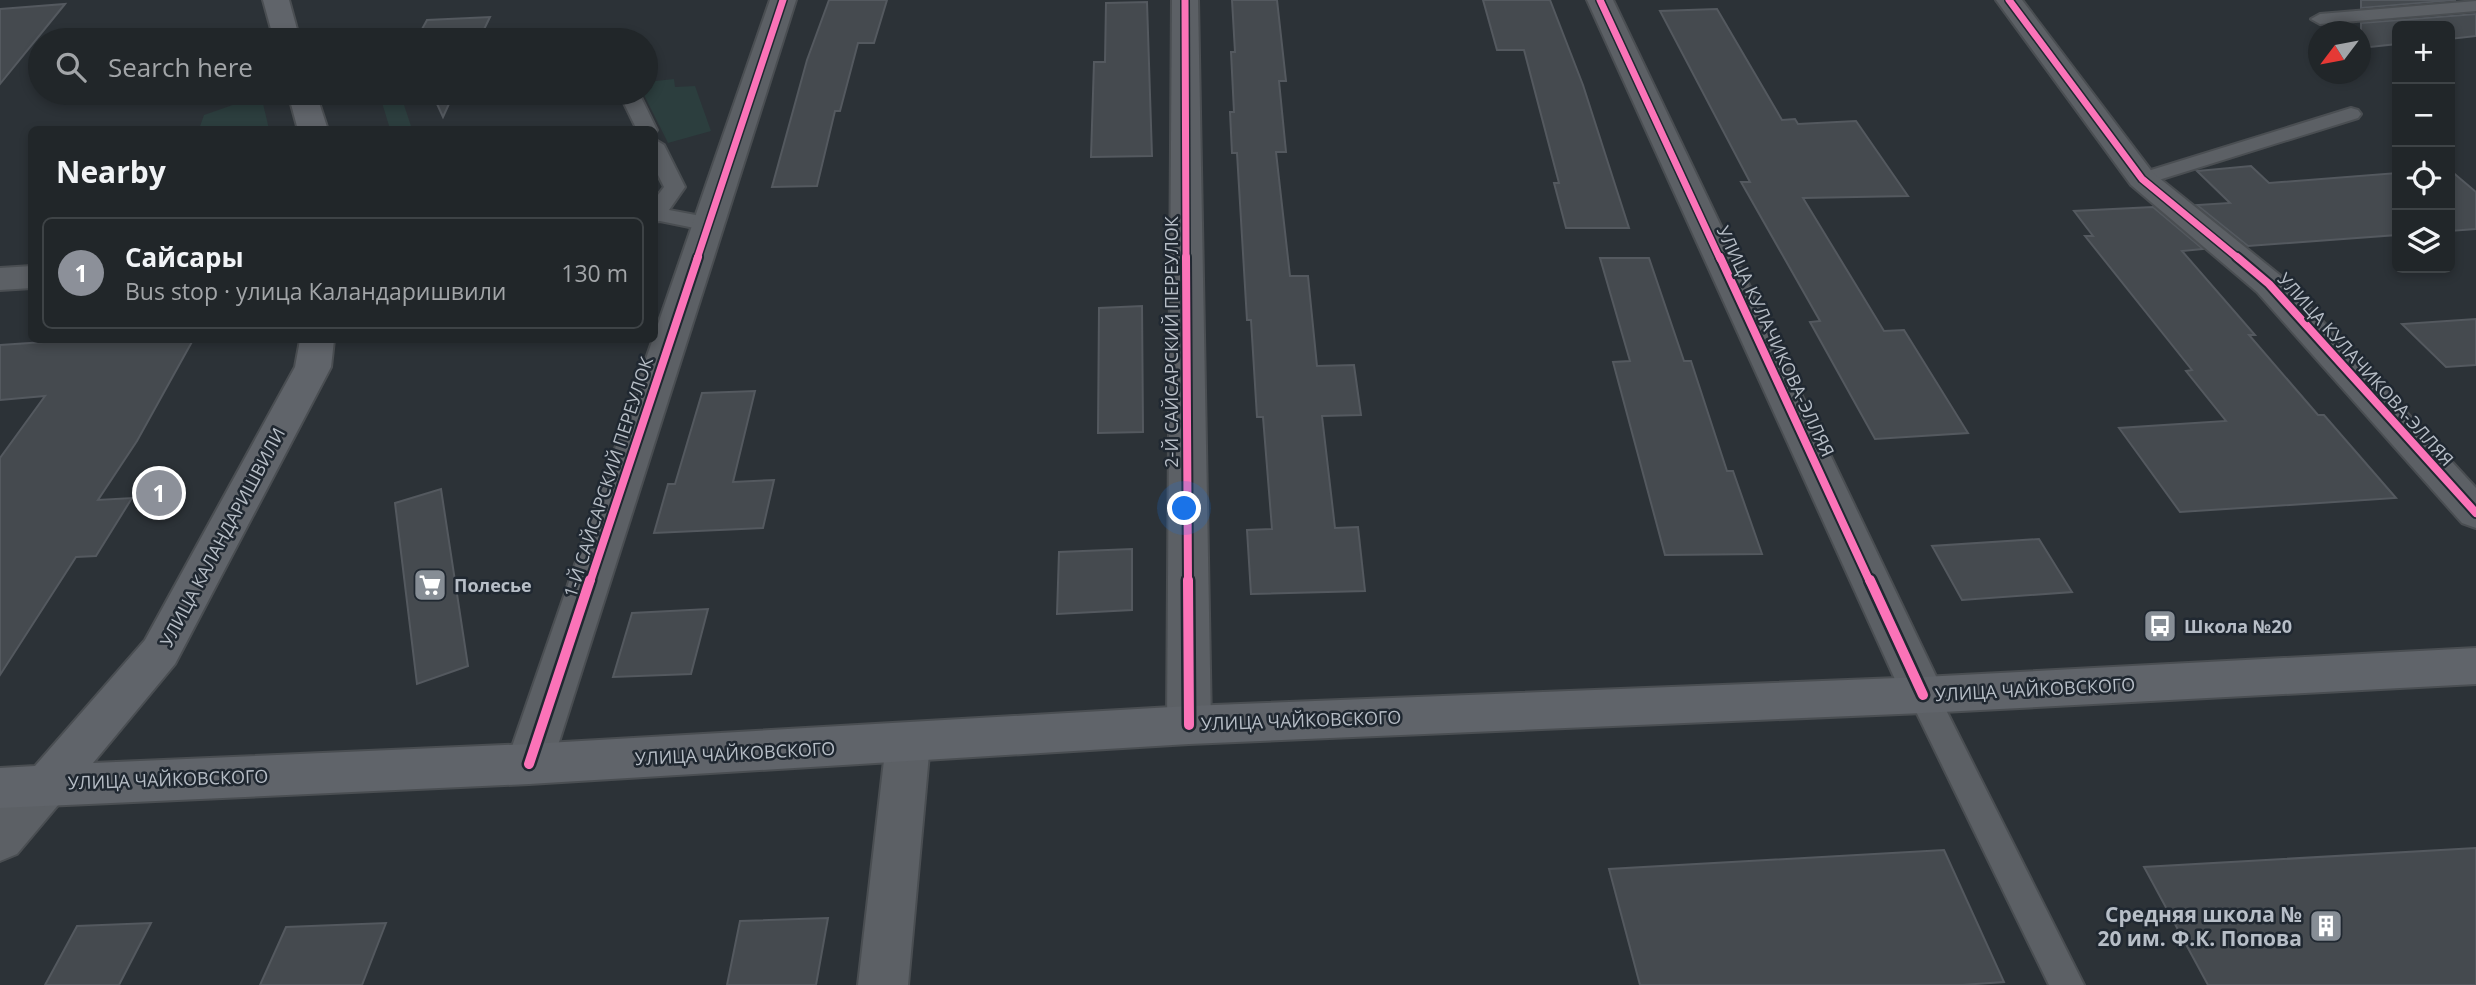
<!DOCTYPE html>
<meta charset="utf-8">
<style>
body{margin:0;font-family:"Open Sans",sans-serif;background:#2d3235;color:#f1f3f6}
.controls{position:absolute;right:21px;top:21px;display:grid;overflow:hidden;border-radius:10px;box-shadow:0 4px 10px #0003}
.controls button{width:63px;height:63px;display:grid;place-items:center;padding:0;border:0;border-bottom:2px solid #3e4346;background:#212629;color:#f1f3f6;font:35px sans-serif}
.compass{position:absolute;left:2308px;top:21px;width:63px;height:63px;border-radius:50%;background:#212629;box-shadow:0 4px 10px #0003;rotate:238deg}
.you{position:absolute;left:1185px;top:509px;width:24px;height:24px;margin:-18px;border:5px solid #fff;border-radius:50%;background:#1a73e8;box-shadow:0 0 0 10px #1a73e833}
.badge{display:grid;place-items:center;width:46px;height:46px;border-radius:50%;background:#8c9099;color:#fff;font-size:23px;font-weight:700}
.pin{position:absolute;translate:-50% -50%;border:4px solid #fff;box-shadow:0 2px 7px #0006}
.list{margin:0;padding:0;list-style:none}
h2{display:flex;justify-content:space-between;align-items:center;height:91px;margin:0;padding:0 28px;font-size:30px}
h2 small{font-size:23px;font-weight:400;color:#a2a5a8}
.list li{display:grid;grid-template-columns:46px 1fr auto;gap:21px;align-items:center;box-sizing:border-box;height:112px;margin:0 14px 14px;padding:0 14px;border:2px solid #3e4346;border-radius:10px}
.list b{display:block;font-size:26px;white-space:nowrap}
.list p{margin:0;font-size:23px;white-space:nowrap;color:#a2a5a8}
.list em{font-size:23px;font-style:normal;color:#a2a5a8}
.icon{flex:none;width:38px;height:38px;fill:none;stroke:currentColor;stroke-width:2;stroke-linecap:round;stroke-linejoin:round}
.map{position:relative;flex:none;width:2476px;height:985px;overflow:hidden}
.search{position:absolute;background:#212629;box-shadow:0 4px 10px #0003;left:28px;top:28px;width:630px;height:77px;display:flex;align-items:center;gap:18px;box-sizing:border-box;padding:0 24px;border-radius:38px;color:#a2a5a8;font-size:26px}
.panel{position:absolute;background:#212629;box-shadow:0 4px 10px #0003;left:28px;top:126px;width:630px;height:217px;border-radius:10px}
.map>svg:first-child{display:block}
.green{fill:#2c3e3e}
.building{fill:#454a4f;stroke:#54595f;stroke-width:2}
.lines{fill:none;stroke-linecap:round;stroke-linejoin:round}
.lane-casing{stroke:#4a4e52;stroke-width:4}
.street-casing{stroke:#4a4e52;stroke-width:4}
.secondary-casing{stroke:#4a4e52;stroke-width:4}
.lane{fill:#5c6065;fill-rule:evenodd}
.street{fill:#5c6065;fill-rule:evenodd}
.secondary{fill:#60646a;fill-rule:evenodd}
.cycleway-far2-casing{stroke:#202831;stroke-width:10}
.cycleway-far1-casing{stroke:#202831;stroke-width:12}
.cycleway-casing{stroke:#202831;stroke-width:15}
.cycleway-far2{stroke:#fb73b8;stroke-width:7}
.cycleway-far1{stroke:#fb73b8;stroke-width:8}
.cycleway{stroke:#fb73b8;stroke-width:10}
.labels{text-anchor:middle;dominant-baseline:central;stroke-width:5;stroke-linejoin:round;paint-order:stroke}
.street-label{font-size:18px;fill:#b7bec7;stroke:#202831}
.poi-label{font-size:18px;font-weight:bold;fill:#b7bec7;stroke:#202831;text-anchor:start}
.near-poi-label{font-size:21px;font-weight:bold;fill:#b7bec7;stroke:#202831;text-anchor:end}
</style>
<div class="map">
<svg width="2476" height="985" viewBox="0 0 2476 985">
<rect width="100%" height="100%" fill="#2c3237"/>
<g class="green">
<path d="M 674,79 L 675,87 L 695,86 L 711,131 L 668,143 L 643,93 L 646,93 L 646,82 Z"/>
<path d="M 379,93 L 400,93 L 412,129 L 390,129 Z"/>
<path d="M 261,95 L 269,129 L 199,129 L 204,115 Z"/>
</g>
<g class="building">
<path d="M 829,0 L 887,0 L 874,43 L 858,43 L 840,111 L 835,111 L 817,186 L 772,187 L 807,60 Z"/>
<path d="M 1232,0 L 1277,0 L 1286,81 L 1279,81 L 1286,152 L 1276,152 L 1290,276 L 1308,276 L 1317,366 L 1354,365 L 1361,415 L 1322,416 L 1335,528 L 1358,527 L 1365,591 L 1251,594 L 1247,530 L 1272,529 L 1263,417 L 1257,417 L 1251,320 L 1247,320 L 1237,153 L 1232,153 L 1230,112 L 1234,112 L 1231,52 L 1235,52 Z"/>
<path d="M 1483,0 L 1550,0 L 1583,85 L 1629,228 L 1566,228 L 1554,183 L 1559,183 L 1524,50 L 1497,50 Z"/>
<path d="M 2361,0 L 2456,0 L 2361,8 Z"/>
<path d="M 1147,2 L 1152,156 L 1091,157 L 1094,62 L 1105,62 L 1106,3 Z"/>
<path d="M 65,4 L 0,84 L 0,9 Z"/>
<path d="M 1717,9 L 1782,120 L 1795,119 L 1798,124 L 1856,121 L 1908,196 L 1803,198 L 1884,331 L 1904,330 L 1968,433 L 1875,439 L 1810,322 L 1820,321 L 1741,182 L 1750,182 L 1660,11 Z"/>
<path d="M 2476,14 L 2476,36 L 2450,39 L 2450,26 L 2397,26 L 2397,44 L 2361,48 L 2361,23 Z"/>
<path d="M 490,17 L 479,40 L 416,40 L 427,20 Z"/>
<path d="M 432,93 L 454,93 L 443,117 Z"/>
<path d="M 2251,166 L 2269,183 L 2397,173 L 2397,235 L 2248,246 L 2197,205 L 2230,203 L 2197,171 Z"/>
<path d="M 2450,170 L 2476,192 L 2476,229 L 2450,231 Z"/>
<path d="M 2153,207 L 2203,249 L 2182,251 L 2255,335 L 2249,335 L 2318,415 L 2324,415 L 2396,498 L 2180,512 L 2119,428 L 2226,421 L 2186,371 L 2192,370 L 2085,236 L 2093,236 L 2074,211 Z"/>
<path d="M 1600,258 L 1649,258 L 1684,361 L 1691,361 L 1727,471 L 1733,471 L 1762,554 L 1665,555 L 1613,362 L 1630,361 Z"/>
<path d="M 1142,306 L 1143,432 L 1098,433 L 1099,308 Z"/>
<path d="M 2476,319 L 2476,365 L 2446,367 L 2402,324 Z"/>
<path d="M 74,340 L 193,340 L 137,441 L 98,500 L 132,498 L 96,556 L 76,557 L 0,675 L 0,458 L 45,396 L 0,400 L 0,345 Z"/>
<path d="M 755,391 L 733,482 L 774,480 L 763,528 L 654,533 L 668,484 L 675,484 L 702,393 Z"/>
<path d="M 441,489 L 468,666 L 417,684 L 395,503 Z"/>
<path d="M 2039,539 L 2072,592 L 1962,600 L 1932,546 Z"/>
<path d="M 1132,549 L 1132,610 L 1057,614 L 1059,552 Z"/>
<path d="M 708,609 L 691,674 L 613,677 L 632,613 Z"/>
<path d="M 2476,848 L 2476,985 L 2208,985 L 2144,867 Z"/>
<path d="M 1944,850 L 2004,982 L 1962,985 L 1640,985 L 1609,869 Z"/>
<path d="M 828,918 L 816,985 L 727,985 L 740,921 Z"/>
<path d="M 151,923 L 119,985 L 45,985 L 77,926 Z"/>
<path d="M 386,923 L 362,985 L 260,985 L 286,927 Z"/>
</g>
<g class="lines">
<defs>
<g id="lane">
<path d="M 2476,1 L 2476,11 L 2320,24 L 2311,19 L 2320,14 Z"/>
<path d="M 619,93 L 639,93 L 657,130 L 654,134 L 654,130 L 637,130 Z"/>
<path d="M 2351,108 L 2358,110 L 2361,114 L 2358,118 L 2149,183 L 2135,183 L 2132,179 L 2135,175 Z"/>
<path d="M 654,139 L 664,145 L 685,187 L 669,210 L 717,219 L 720,224 L 717,229 L 709,231 L 660,221 L 654,222 L 654,200 L 664,187 L 654,167 Z"/>
<path d="M 1923,682 L 1934,686 L 2084,985 L 2049,985 L 1908,695 L 1912,686 Z"/>
</g>
<g id="street">
<path d="M 770,0 L 796,0 L 552,764 L 545,778 L 529,784 L 513,778 L 506,764 Z"/>
<path d="M 1172,0 L 1198,0 L 1211,725 L 1205,738 L 1189,744 L 1173,738 L 1167,725 Z"/>
<path d="M 1587,0 L 1613,0 L 1945,695 L 1938,708 L 1923,713 L 1908,708 Z"/>
<path d="M 1996,0 L 2022,0 L 2153,173 L 2281,276 L 2476,488 L 2476,528 L 2462,523 L 2257,292 L 2131,185 Z"/>
<path d="M 32,266 L 32,288 L 0,290 L 0,268 Z"/>
<path d="M 908,724 L 924,729 L 930,743 L 908,985 L 858,985 L 886,743 L 892,729 Z"/>
<path d="M 48,764 L 64,770 L 71,784 L 64,798 L 17,854 L 0,861 L 0,805 L 32,770 Z"/>
</g>
<g id="secondary">
<path d="M 263,0 L 289,0 L 300,40 L 274,40 Z"/>
<path d="M 288,93 L 316,93 L 328,130 L 298,130 Z"/>
<path d="M 300,340 L 334,340 L 331,367 L 175,664 L 93,763 L 529,744 L 1189,706 L 1923,677 L 2476,648 L 2476,684 L 1923,713 L 1189,744 L 529,784 L 0,808 L 0,768 L 35,766 L 145,640 L 295,367 Z"/>
</g>
</defs>
<use href="#lane" class="lane-casing"/>
<use href="#street" class="street-casing"/>
<use href="#secondary" class="secondary-casing"/>
<use href="#lane" class="lane"/>
<use href="#street" class="street"/>
<use href="#secondary" class="secondary"/>
<defs>
<g id="cycleway-far2">
<path d="M 1185,0 L 1186,259"/>
<path d="M 1600,0 L 1720,259"/>
<path d="M 2009,0 L 2142,179 L 2239,259"/>
<path d="M 697,259 L 783,0"/>
</g>
<g id="cycleway-far1">
<path d="M 1186,257 L 1188,582"/>
<path d="M 1720,257 L 1870,582"/>
<path d="M 2237,257 L 2269,284 L 2476,513"/>
<path d="M 590,582 L 698,257"/>
</g>
<g id="cycleway">
<path d="M 1188,580 L 1189,725"/>
<path d="M 1870,580 L 1923,695"/>
<path d="M 529,764 L 590,580"/>
</g>
</defs>
<use href="#cycleway-far2" class="cycleway-far2-casing"/>
<use href="#cycleway-far1" class="cycleway-far1-casing"/>
<use href="#cycleway" class="cycleway-casing"/>
<use href="#cycleway-far2" class="cycleway-far2"/>
<use href="#cycleway-far1" class="cycleway-far1"/>
<use href="#cycleway" class="cycleway"/>
</g>
<defs>
<symbol id="supermarket-square" viewBox="-11 -11 22 22"><rect x="-9" y="-9" width="18" height="18" rx="4" fill="#868d95" stroke="#202831"/><path d="M-6-5.5h2.5l.6 2H6L4.5 2H-2.5L-4.4-4H-6ZM-1.5 3.2a1.3 1.3 0 1 0 .1 0ZM3 3.2a1.3 1.3 0 1 0 .1 0Z" fill="#fff"/></symbol>
<symbol id="bus-square" viewBox="-11 -11 22 22"><rect x="-9" y="-9" width="18" height="18" rx="4" fill="#868d95" stroke="#202831"/><path d="M-5-6H5V4H4V6H2V4H-2V6H-4V4H-5ZM-3.5-4V0h7V-4ZM-3.5 1.2v1.5H-2V1.2ZM2 1.2v1.5H3.5V1.2Z" fill="#fff"/></symbol>
<symbol id="building-square" viewBox="-11 -11 22 22"><rect x="-9" y="-9" width="18" height="18" rx="4" fill="#868d95" stroke="#202831"/><path d="M-4-6H4V6H1V3H-1V6H-4ZM-2.5-4.3h1.7v1.8h-1.7ZM.8-4.3h1.7v1.8H.8ZM-2.5-1h1.7V.8h-1.7ZM.8-1h1.7V.8H.8Z" fill="#fff"/></symbol>
</defs>
<g fill-rule="evenodd">
<use href="#supermarket-square" x="411" y="566" width="38" height="38"/>
<use href="#bus-square" x="2141" y="607" width="38" height="38"/>
<use href="#building-square" x="2307" y="907" width="38" height="38"/>
</g>
<g class="labels">
<g class="street-label">
<text transform="translate(1776 341) rotate(65)">УЛИЦА КУЛАЧИКОВА-ЭЛЛЯЯ</text>
<text transform="translate(1171 342) rotate(-90)">2-Й САЙСАРСКИЙ ПЕРЕУЛОК</text>
<text transform="translate(2366 369) rotate(48)">УЛИЦА КУЛАЧИКОВА-ЭЛЛЯЯ</text>
<text transform="translate(608 477) rotate(-72)">1-Й САЙСАРСКИЙ ПЕРЕУЛОК</text>
<text transform="translate(222 537) rotate(-62)">УЛИЦА КАЛАНДАРИШВИЛИ</text>
<text transform="translate(2035 689) rotate(-3)">УЛИЦА ЧАЙКОВСКОГО</text>
<text transform="translate(1301 720) rotate(-2)">УЛИЦА ЧАЙКОВСКОГО</text>
<text transform="translate(735 753) rotate(-3)">УЛИЦА ЧАЙКОВСКОГО</text>
<text transform="translate(168 779) rotate(-2)">УЛИЦА ЧАЙКОВСКОГО</text>
</g>
<g class="poi-label">
<text x="454" y="585">Полесье</text>
<text x="2184" y="626">Школа №20</text>
</g>
<g class="near-poi-label">
<text x="2302" y="914">Средняя школа №<tspan x="2302" dy="24">20 им. Ф.К. Попова</tspan></text>
</g>
</g>
</svg>
<div class="controls">
<button>+</button>
<button>−</button>
<button><svg class="icon" aria-label="locate" viewBox="0 0 24 24"><circle cx="12" cy="12" r="6"/><path d="M12 2v4M12 18v4M2 12h4M18 12h4"/></svg></button>
<button><svg class="icon" aria-label="layers" viewBox="0 0 24 24"><path d="M12 4l9 5-9 5-9-5zM3 14l9 5 9-5"/></svg></button>
</div>
<svg class="compass" viewBox="-18 -18 36 36"><path d="M0-13l5 13h-10z" fill="#e53935"/><path d="M0 13l5-13h-10z" fill="#a2a5a8"/></svg>
<div class="you"></div>
<div class="pin badge" style="left:159px;top:493px">1</div>
<div class="search"><svg class="icon" aria-label="search" viewBox="0 0 24 24"><circle cx="10" cy="10" r="6"/><path d="M15 15l6 6"/></svg>Search here</div>
<section class="panel">
<h2>Nearby<small></small></h2>
<ul class="list">
<li><span class="badge">1</span><div><b>Сайсары</b><p>Bus stop · улица Каландаришвили</p></div><em>130 m</em></li>
</ul>
</section>
</div>
